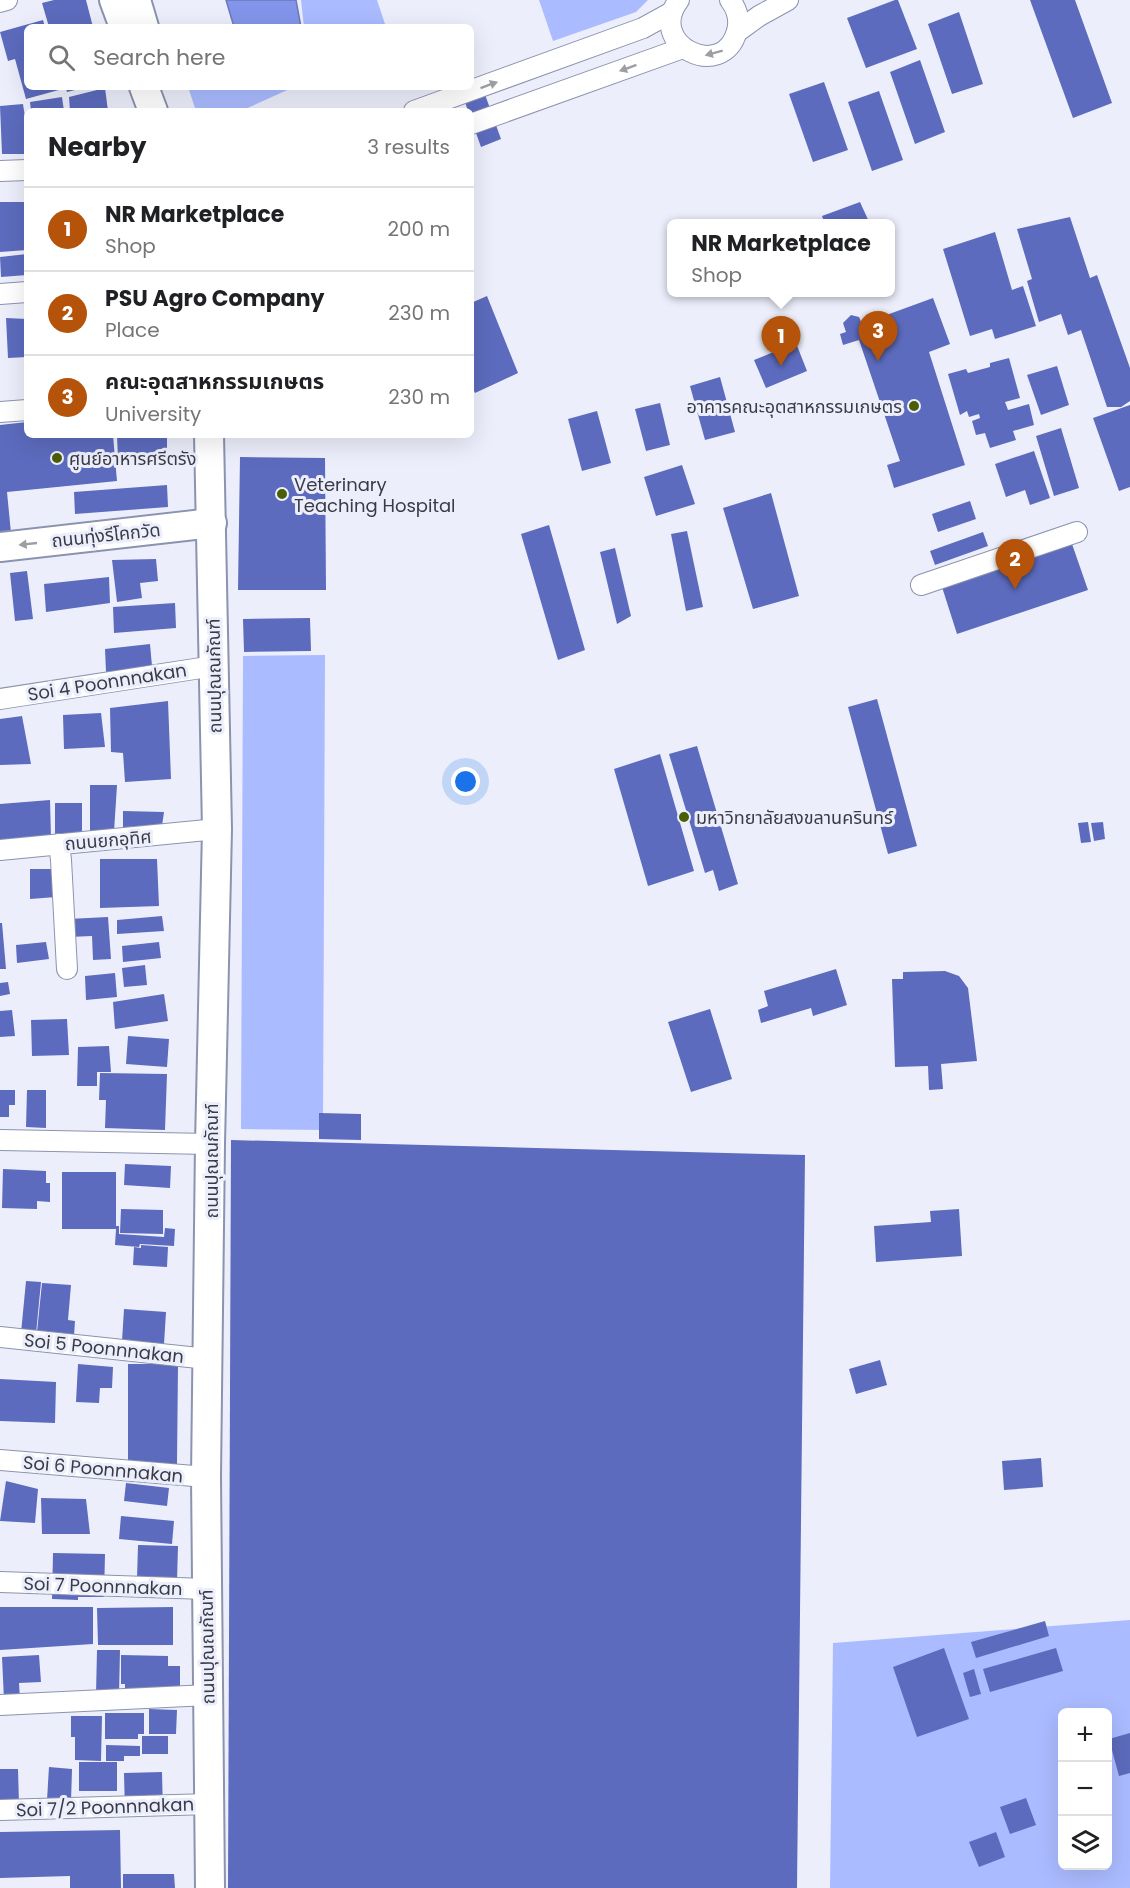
<!DOCTYPE html>
<meta charset="utf-8">
<style>
body{margin:0;font-family:Poppins,"Noto Sans Thai",sans-serif;background:#f6f6f6;color:#202124}
.controls{position:absolute;right:18px;bottom:18px;display:grid;overflow:hidden;border-radius:9px;box-shadow:0 6px 24px #0002}
.controls button{width:54px;height:54px;display:grid;place-items:center;padding:0;border:0;border-bottom:2px solid #e0e0e0;background:#fff;color:#202124;font:30px sans-serif}
.you{position:absolute;left:466px;top:782px;width:21px;height:21px;margin:-15px;border:4px solid #fff;border-radius:50%;background:#1a73e8;box-shadow:0 0 0 9px #1a73e833}
.badge{display:grid;place-items:center;width:39px;height:39px;border-radius:50%;background:#b45309;color:#fff;font-size:20px;font-weight:700}
.pin{position:absolute;translate:-50% -50px;filter:drop-shadow(0 2px 3px #0008)}
.pin::after{content:'';position:absolute;top:32px;width:21px;height:18px;background:inherit;clip-path:polygon(0 0,100% 0,50% 100%)}
.popup{position:absolute;left:667px;top:219px;width:228px;height:78px;box-sizing:border-box;display:grid;place-content:center;border-radius:9px;background:#fff;filter:drop-shadow(0 2px 4px #0005);font-size:20px;white-space:nowrap;color:#757577}
.popup b{font-size:22px;color:#202124}
.popup::after{content:'';position:absolute;left:50%;top:100%;margin-left:-12px;border:12px solid transparent;border-top-color:#fff}
.list{margin:0;padding:0;list-style:none}
h2{display:flex;justify-content:space-between;align-items:center;height:78px;margin:0;padding:0 24px;font-size:26px}
h2 small{font-size:20px;font-weight:400;color:#757577}
.list li{display:grid;grid-template-columns:39px 1fr auto;gap:18px;align-items:center;box-sizing:border-box;height:84px;padding:0 24px;border-top:2px solid #e0e0e0}
.list b{display:block;font-size:22px;white-space:nowrap}
.list p{margin:0;font-size:20px;white-space:nowrap;color:#757577}
.list em{font-size:20px;font-style:normal;color:#757577}
.icon{flex:none;width:33px;height:33px;fill:none;stroke:currentColor;stroke-width:2;stroke-linecap:round;stroke-linejoin:round}
.map{position:relative;flex:none;width:1130px;height:1888px;overflow:hidden}
.search{position:absolute;background:#fff;box-shadow:0 6px 24px #0002;left:24px;top:24px;width:450px;height:66px;display:flex;align-items:center;gap:15px;box-sizing:border-box;padding:0 21px;border-radius:9px;color:#757577;font-size:22px}
.panel{position:absolute;background:#fff;box-shadow:0 6px 24px #0002;left:24px;top:108px;width:450px;height:330px;border-radius:9px}
.map>svg:first-child{display:block}
.green{fill:#abf;fill-rule:evenodd}
.water{fill:#8395ea;stroke:#6d7ab9;stroke-width:1.5}
.building{fill:#5c6bbd}
.lines{fill:none;stroke-linecap:round;stroke-linejoin:round}
.street-casing{stroke:#8b93ae;stroke-width:22}
.secondary-casing{stroke:#8b93ae;stroke-width:32}
.street{stroke:#fff;stroke-width:20}
.secondary{stroke:#fff;stroke-width:28}
.oneway{fill:#9c9ea3}
.poi-dot{fill:#4a5e06;stroke:#eceffb;stroke-width:2}
.labels{text-anchor:middle;dominant-baseline:central;stroke-width:6;stroke-linejoin:round;paint-order:stroke}
.poi-label{font-size:18px;fill:#393c47;stroke:#eceffb;text-anchor:start}
.street-label{font-size:18px;fill:#393c47;stroke:#eceffb}
</style>
<div class="map">
<svg width="1130" height="1888" viewBox="0 0 1130 1888">
<rect width="100%" height="100%" fill="#eceffb"/>
<g class="green">
<path d="M 301,0 L 377,0 L 386,27 L 304,27 Z"/>
<path d="M 539,0 L 648,0 L 636,12 L 553,41 Z"/>
<path d="M 188,87 L 294,87 L 241,111 L 196,111 Z"/>
<path d="M 325,655 L 323,1130 L 241,1129 L 243,656 Z"/>
<path d="M 1130,1620 L 1130,1888 L 830,1888 L 833,1643 ZM 1062,1712 L 1108,1712 L 1108,1866 L 1062,1866 Z"/>
</g>
<path class="water" d="M 226,0 L 296,0 L 301,27 L 234,27 Z"/>
<g class="building">
<path d="M 54,0 L 86,0 L 93,27 L 49,27 L 42,3 Z"/>
<path d="M 895,0 L 898,0 L 917,49 L 866,68 L 847,18 Z"/>
<path d="M 1030,0 L 1075,0 L 1112,103 L 1073,118 Z"/>
<path d="M 959,12 L 983,84 L 952,94 L 928,24 Z"/>
<path d="M 43,20 L 45,27 L 27,27 L 27,87 L 83,88 L 67,92 L 66,88 L 26,99 L 15,59 L 8,61 L 0,32 Z"/>
<path d="M 920,60 L 945,132 L 915,144 L 890,72 Z"/>
<path d="M 824,82 L 848,150 L 813,162 L 789,94 Z"/>
<path d="M 105,88 L 108,111 L 70,111 L 69,97 Z"/>
<path d="M 483,89 L 501,139 L 481,147 L 471,119 L 471,111 L 468,111 L 463,96 Z"/>
<path d="M 879,91 L 903,160 L 872,171 L 848,102 Z"/>
<path d="M 62,97 L 64,111 L 31,111 L 30,102 Z"/>
<path d="M 23,104 L 27,130 L 27,154 L 2,154 L 0,106 Z"/>
<path d="M 0,202 L 27,202 L 27,250 L 0,252 Z"/>
<path d="M 860,202 L 870,224 L 825,224 L 822,216 Z"/>
<path d="M 1070,217 L 1090,278 L 1097,275 L 1130,368 L 1130,401 L 1121,407 L 1107,407 L 1081,330 L 1068,335 L 1061,314 L 1039,322 L 1027,281 L 1032,279 L 1017,229 Z"/>
<path d="M 995,232 L 1012,290 L 1023,286 L 1036,326 L 995,339 L 992,329 L 970,336 L 943,249 Z"/>
<path d="M 27,254 L 27,275 L 1,277 L 0,257 Z"/>
<path d="M 487,296 L 518,373 L 475,393 L 471,384 L 471,303 Z"/>
<path d="M 933,298 L 950,344 L 929,352 L 965,465 L 894,488 L 887,465 L 900,461 L 859,340 L 843,345 L 840,334 L 846,332 L 843,323 L 851,315 L 859,317 L 865,331 L 884,324 L 881,317 Z"/>
<path d="M 6,318 L 27,319 L 27,357 L 8,358 Z"/>
<path d="M 796,343 L 807,371 L 766,388 L 754,360 Z"/>
<path d="M 1009,358 L 1020,398 L 1005,402 L 1008,410 L 1029,404 L 1034,425 L 1013,431 L 1016,440 L 990,448 L 985,433 L 976,435 L 972,421 L 980,418 L 979,414 L 969,417 L 967,411 L 960,415 L 948,374 L 966,369 L 968,373 L 990,367 L 990,363 Z"/>
<path d="M 1057,366 L 1069,405 L 1041,415 L 1027,375 Z"/>
<path d="M 720,377 L 735,432 L 705,440 L 690,386 Z"/>
<path d="M 660,403 L 670,445 L 646,451 L 635,409 Z"/>
<path d="M 1130,405 L 1130,487 L 1119,491 L 1093,418 Z"/>
<path d="M 597,411 L 611,463 L 582,471 L 568,419 Z"/>
<path d="M 27,422 L 27,435 L 113,435 L 117,481 L 7,492 L 11,533 L 0,534 L 0,425 Z"/>
<path d="M 1061,428 L 1079,488 L 1054,496 L 1036,436 Z"/>
<path d="M 117,435 L 167,435 L 167,462 L 118,460 Z"/>
<path d="M 1034,451 L 1050,498 L 1030,505 L 1025,490 L 1006,497 L 995,464 Z"/>
<path d="M 240,457 L 325,458 L 326,590 L 238,590 Z"/>
<path d="M 682,465 L 695,504 L 656,516 L 644,477 Z"/>
<path d="M 167,485 L 168,507 L 75,514 L 74,492 Z"/>
<path d="M 771,493 L 799,596 L 753,609 L 723,508 Z"/>
<path d="M 970,501 L 976,519 L 938,532 L 932,514 Z"/>
<path d="M 549,525 L 585,650 L 558,660 L 521,534 Z"/>
<path d="M 687,531 L 703,607 L 686,611 L 671,534 Z"/>
<path d="M 983,532 L 988,546 L 935,565 L 930,551 Z"/>
<path d="M 1072,544 L 1088,590 L 957,634 L 942,587 Z"/>
<path d="M 615,548 L 631,616 L 617,624 L 600,552 Z"/>
<path d="M 156,559 L 158,581 L 140,583 L 142,598 L 117,602 L 112,560 Z"/>
<path d="M 27,571 L 33,619 L 15,621 L 10,573 Z"/>
<path d="M 109,577 L 110,603 L 46,612 L 44,584 Z"/>
<path d="M 175,603 L 176,628 L 114,633 L 113,607 Z"/>
<path d="M 310,618 L 311,651 L 244,652 L 243,619 Z"/>
<path d="M 150,644 L 152,666 L 106,672 L 105,649 Z"/>
<path d="M 877,699 L 917,846 L 888,854 L 848,707 Z"/>
<path d="M 168,701 L 171,779 L 125,782 L 123,753 L 111,752 L 110,708 Z"/>
<path d="M 101,713 L 105,747 L 64,749 L 63,715 Z"/>
<path d="M 22,716 L 31,764 L 0,765 L 0,719 Z"/>
<path d="M 697,746 L 738,884 L 719,891 L 713,870 L 705,873 L 669,754 Z"/>
<path d="M 660,754 L 694,871 L 648,886 L 614,769 Z"/>
<path d="M 90,785 L 117,785 L 114,832 L 90,833 Z"/>
<path d="M 50,800 L 51,838 L 0,841 L 0,804 Z"/>
<path d="M 55,803 L 82,803 L 82,835 L 55,836 Z"/>
<path d="M 123,811 L 164,812 L 162,826 L 123,827 Z"/>
<path d="M 1088,822 L 1091,842 L 1081,843 L 1078,823 Z"/>
<path d="M 1103,822 L 1105,839 L 1094,841 L 1091,823 Z"/>
<path d="M 100,859 L 157,859 L 159,906 L 100,908 Z"/>
<path d="M 30,869 L 55,869 L 56,897 L 30,899 Z"/>
<path d="M 162,916 L 164,931 L 117,934 L 117,920 Z"/>
<path d="M 108,917 L 111,959 L 93,960 L 92,936 L 69,937 L 68,919 Z"/>
<path d="M 0,923 L 2,923 L 6,969 L 0,969 Z"/>
<path d="M 46,942 L 49,959 L 17,963 L 16,945 Z"/>
<path d="M 159,942 L 161,958 L 123,962 L 122,946 Z"/>
<path d="M 145,965 L 147,985 L 124,987 L 122,968 Z"/>
<path d="M 836,969 L 847,1005 L 813,1016 L 811,1008 L 761,1023 L 758,1010 L 768,1006 L 764,991 Z"/>
<path d="M 945,971 L 959,976 L 968,988 L 977,1061 L 941,1064 L 943,1089 L 929,1090 L 928,1066 L 895,1067 L 892,979 L 903,979 L 903,972 Z"/>
<path d="M 115,973 L 117,997 L 86,1000 L 85,976 Z"/>
<path d="M 8,982 L 10,994 L 0,996 L 0,983 Z"/>
<path d="M 164,994 L 168,1021 L 115,1029 L 113,1002 Z"/>
<path d="M 710,1009 L 732,1079 L 691,1092 L 668,1022 Z"/>
<path d="M 12,1010 L 15,1036 L 0,1037 L 0,1011 Z"/>
<path d="M 67,1019 L 69,1055 L 32,1056 L 31,1020 Z"/>
<path d="M 128,1036 L 169,1039 L 167,1067 L 126,1064 Z"/>
<path d="M 109,1046 L 111,1072 L 97,1072 L 97,1086 L 77,1086 L 78,1047 Z"/>
<path d="M 100,1073 L 167,1074 L 165,1130 L 105,1128 L 106,1100 L 99,1100 Z"/>
<path d="M 0,1090 L 15,1090 L 15,1105 L 9,1105 L 9,1117 L 0,1117 Z"/>
<path d="M 27,1090 L 46,1090 L 46,1128 L 26,1127 Z"/>
<path d="M 319,1113 L 361,1114 L 361,1140 L 319,1139 Z"/>
<path d="M 231,1140 L 805,1155 L 797,1888 L 228,1888 Z"/>
<path d="M 125,1164 L 171,1166 L 170,1188 L 124,1185 Z"/>
<path d="M 3,1169 L 46,1171 L 46,1183 L 50,1183 L 50,1202 L 37,1201 L 37,1209 L 2,1208 Z"/>
<path d="M 62,1172 L 116,1172 L 116,1226 L 119,1226 L 119,1234 L 164,1237 L 165,1228 L 175,1229 L 174,1246 L 140,1244 L 139,1247 L 115,1245 L 116,1229 L 62,1229 Z"/>
<path d="M 121,1209 L 163,1210 L 163,1234 L 120,1233 Z"/>
<path d="M 959,1209 L 962,1256 L 876,1262 L 874,1226 L 931,1222 L 930,1211 Z"/>
<path d="M 141,1245 L 168,1247 L 167,1267 L 133,1265 L 134,1247 L 141,1248 Z"/>
<path d="M 26,1281 L 41,1282 L 36,1334 L 21,1333 Z"/>
<path d="M 42,1283 L 71,1285 L 68,1320 L 75,1321 L 74,1336 L 37,1332 Z"/>
<path d="M 124,1309 L 166,1312 L 163,1360 L 121,1357 Z"/>
<path d="M 880,1360 L 887,1385 L 856,1394 L 849,1369 Z"/>
<path d="M 78,1364 L 113,1367 L 112,1388 L 100,1388 L 99,1403 L 76,1402 Z"/>
<path d="M 128,1364 L 178,1364 L 177,1464 L 128,1464 Z"/>
<path d="M 0,1379 L 56,1382 L 55,1423 L 0,1421 Z"/>
<path d="M 1041,1458 L 1043,1487 L 1004,1490 L 1002,1461 Z"/>
<path d="M 6,1481 L 38,1489 L 35,1523 L 0,1521 Z"/>
<path d="M 126,1483 L 169,1488 L 167,1506 L 124,1501 Z"/>
<path d="M 41,1498 L 86,1499 L 90,1534 L 42,1534 Z"/>
<path d="M 121,1516 L 174,1521 L 172,1544 L 119,1539 Z"/>
<path d="M 138,1545 L 178,1546 L 177,1581 L 137,1579 Z"/>
<path d="M 53,1553 L 105,1554 L 104,1597 L 78,1597 L 78,1600 L 52,1599 Z"/>
<path d="M 0,1607 L 93,1607 L 93,1644 L 0,1650 Z"/>
<path d="M 173,1607 L 173,1645 L 98,1645 L 97,1608 Z"/>
<path d="M 1045,1621 L 1049,1636 L 976,1658 L 971,1642 Z"/>
<path d="M 944,1648 L 969,1719 L 917,1737 L 893,1667 Z"/>
<path d="M 1056,1648 L 1063,1671 L 990,1692 L 983,1669 Z"/>
<path d="M 97,1650 L 120,1650 L 119,1695 L 96,1694 Z"/>
<path d="M 39,1655 L 41,1682 L 19,1683 L 20,1699 L 4,1700 L 2,1657 Z"/>
<path d="M 121,1655 L 168,1656 L 168,1666 L 180,1666 L 180,1694 L 125,1694 L 125,1684 L 121,1684 Z"/>
<path d="M 974,1669 L 981,1694 L 970,1697 L 963,1673 Z"/>
<path d="M 149,1709 L 177,1710 L 176,1734 L 149,1734 Z"/>
<path d="M 105,1713 L 144,1713 L 144,1734 L 138,1734 L 138,1739 L 105,1739 Z"/>
<path d="M 71,1716 L 102,1716 L 101,1761 L 75,1760 L 75,1737 L 71,1737 Z"/>
<path d="M 1130,1733 L 1130,1773 L 1119,1776 L 1109,1739 Z"/>
<rect x="142" y="1736" width="26" height="18"/>
<path d="M 106,1745 L 140,1746 L 140,1756 L 124,1756 L 124,1761 L 106,1761 Z"/>
<rect x="79" y="1762" width="38" height="29"/>
<path d="M 49,1767 L 72,1769 L 71,1801 L 47,1800 Z"/>
<path d="M 0,1769 L 18,1769 L 19,1804 L 0,1804 Z"/>
<path d="M 162,1772 L 163,1813 L 125,1814 L 124,1773 Z"/>
<path d="M 1026,1798 L 1036,1825 L 1010,1834 L 1000,1807 Z"/>
<path d="M 120,1830 L 121,1888 L 70,1888 L 70,1876 L 0,1878 L 0,1832 Z"/>
<path d="M 996,1832 L 1005,1857 L 979,1867 L 969,1842 Z"/>
<path d="M 123,1874 L 174,1874 L 175,1888 L 123,1888 Z"/>
</g>
<g class="lines">
<defs>
<g id="street">
<path d="M 679,0 C 645,44 723,83 737,31 C 740,20 737,9 730,0"/>
<path d="M 0,2 L 7,0"/>
<path d="M 737,32 L 759,16 L 788,0"/>
<path d="M 414,111 L 643,28 L 672,12"/>
<path d="M 471,124 L 683,48"/>
<path d="M 0,171 L 27,170"/>
<path d="M 0,294 L 27,292"/>
<path d="M 0,412 L 27,410"/>
<path d="M 921,585 L 1077,532"/>
<path d="M 0,699 L 214,666"/>
<path d="M 59,844 L 61,860 L 67,969"/>
<path d="M 0,850 L 217,829"/>
<path d="M 0,1140 L 210,1144"/>
<path d="M 0,1337 L 208,1359"/>
<path d="M 0,1460 L 206,1477"/>
<path d="M 0,1582 L 206,1589"/>
<path d="M 0,1705 L 208,1695"/>
<path d="M 0,1810 L 210,1804"/>
</g>
<g id="secondary">
<path d="M 114,0 L 124,27"/>
<path d="M 136,0 L 144,27"/>
<path d="M 144,87 L 153,111"/>
<path d="M 209,435 L 217,829 L 210,1144 L 206,1477 L 210,1888"/>
<path d="M 0,547 L 212,523"/>
</g>
</defs>
<use href="#street" class="street-casing"/>
<use href="#secondary" class="secondary-casing"/>
<use href="#street" class="street"/>
<use href="#secondary" class="secondary"/>
</g>
<defs><path id="oneway-solid" d="M-6-.8H1V-3.2L6.5 0L1 3.2V.8H-6Z" transform="scale(1.5)"/></defs>
<g class="oneway">
<use href="#oneway-solid" transform="translate(714 53) rotate(165)"/>
<use href="#oneway-solid" transform="translate(628 68) rotate(160)"/>
<use href="#oneway-solid" transform="translate(489 85) rotate(-20)"/>
<use href="#oneway-solid" transform="translate(28 544) rotate(174)"/>
</g>
<g class="poi-dot">
<circle cx="914" cy="406" r="6"/>
<circle cx="57" cy="458" r="6"/>
<circle cx="282" cy="494" r="6"/>
<circle cx="684" cy="817" r="6"/>
</g>
<g class="labels">
<g class="poi-label">
<text x="902" y="406" text-anchor="end">อาคารคณะอุตสาหกรรมเกษตร</text>
<text x="69" y="458">ศูนย์อาหารศรีตรัง</text>
<text x="294" y="484">Veterinary<tspan x="294" dy="21">Teaching Hospital</tspan></text>
<text x="696" y="817">มหาวิทยาลัยสงขลานครินทร์</text>
</g>
<g class="street-label">
<text transform="translate(106 535) rotate(-6)">ถนนทุ่งรีโคกวัด</text>
<text transform="translate(214 676) rotate(-91)">ถนนปุณณกัณฑ์</text>
<text transform="translate(107 682) rotate(-9)">Soi 4 Poonnnakan</text>
<text transform="translate(108 840) rotate(-5)">ถนนยกอุทิศ</text>
<text transform="translate(211 1161) rotate(-90)">ถนนปุณณกัณฑ์</text>
<text transform="translate(104 1348) rotate(6)">Soi 5 Poonnnakan</text>
<text transform="translate(103 1469) rotate(5)">Soi 6 Poonnnakan</text>
<text transform="translate(103 1586) rotate(2)">Soi 7 Poonnnakan</text>
<text transform="translate(207 1647) rotate(-91)">ถนนปุณณกัณฑ์</text>
<text transform="translate(105 1807) rotate(-2)">Soi 7/2 Poonnnakan</text>
</g>
</g>
</svg>
<div class="controls">
<button>+</button>
<button>−</button>
<button><svg class="icon" aria-label="layers" viewBox="0 0 24 24"><path d="M12 4l9 5-9 5-9-5zM3 14l9 5 9-5"/></svg></button>
</div>
<div class="you"></div>
<div class="pin badge" style="left:781px;top:366px">1</div>
<div class="popup"><b>NR Marketplace</b>Shop</div>
<div class="pin badge" style="left:1015px;top:589px">2</div>
<div class="pin badge" style="left:878px;top:361px">3</div>
<div class="search"><svg class="icon" aria-label="search" viewBox="0 0 24 24"><circle cx="10" cy="10" r="6"/><path d="M15 15l6 6"/></svg>Search here</div>
<section class="panel">
<h2>Nearby<small>3 results</small></h2>
<ul class="list">
<li><span class="badge">1</span><div><b>NR Marketplace</b><p>Shop</p></div><em>200 m</em></li>
<li><span class="badge">2</span><div><b>PSU Agro Company</b><p>Place</p></div><em>230 m</em></li>
<li><span class="badge">3</span><div><b>คณะอุตสาหกรรมเกษตร</b><p>University</p></div><em>230 m</em></li>
</ul>
</section>
</div>
